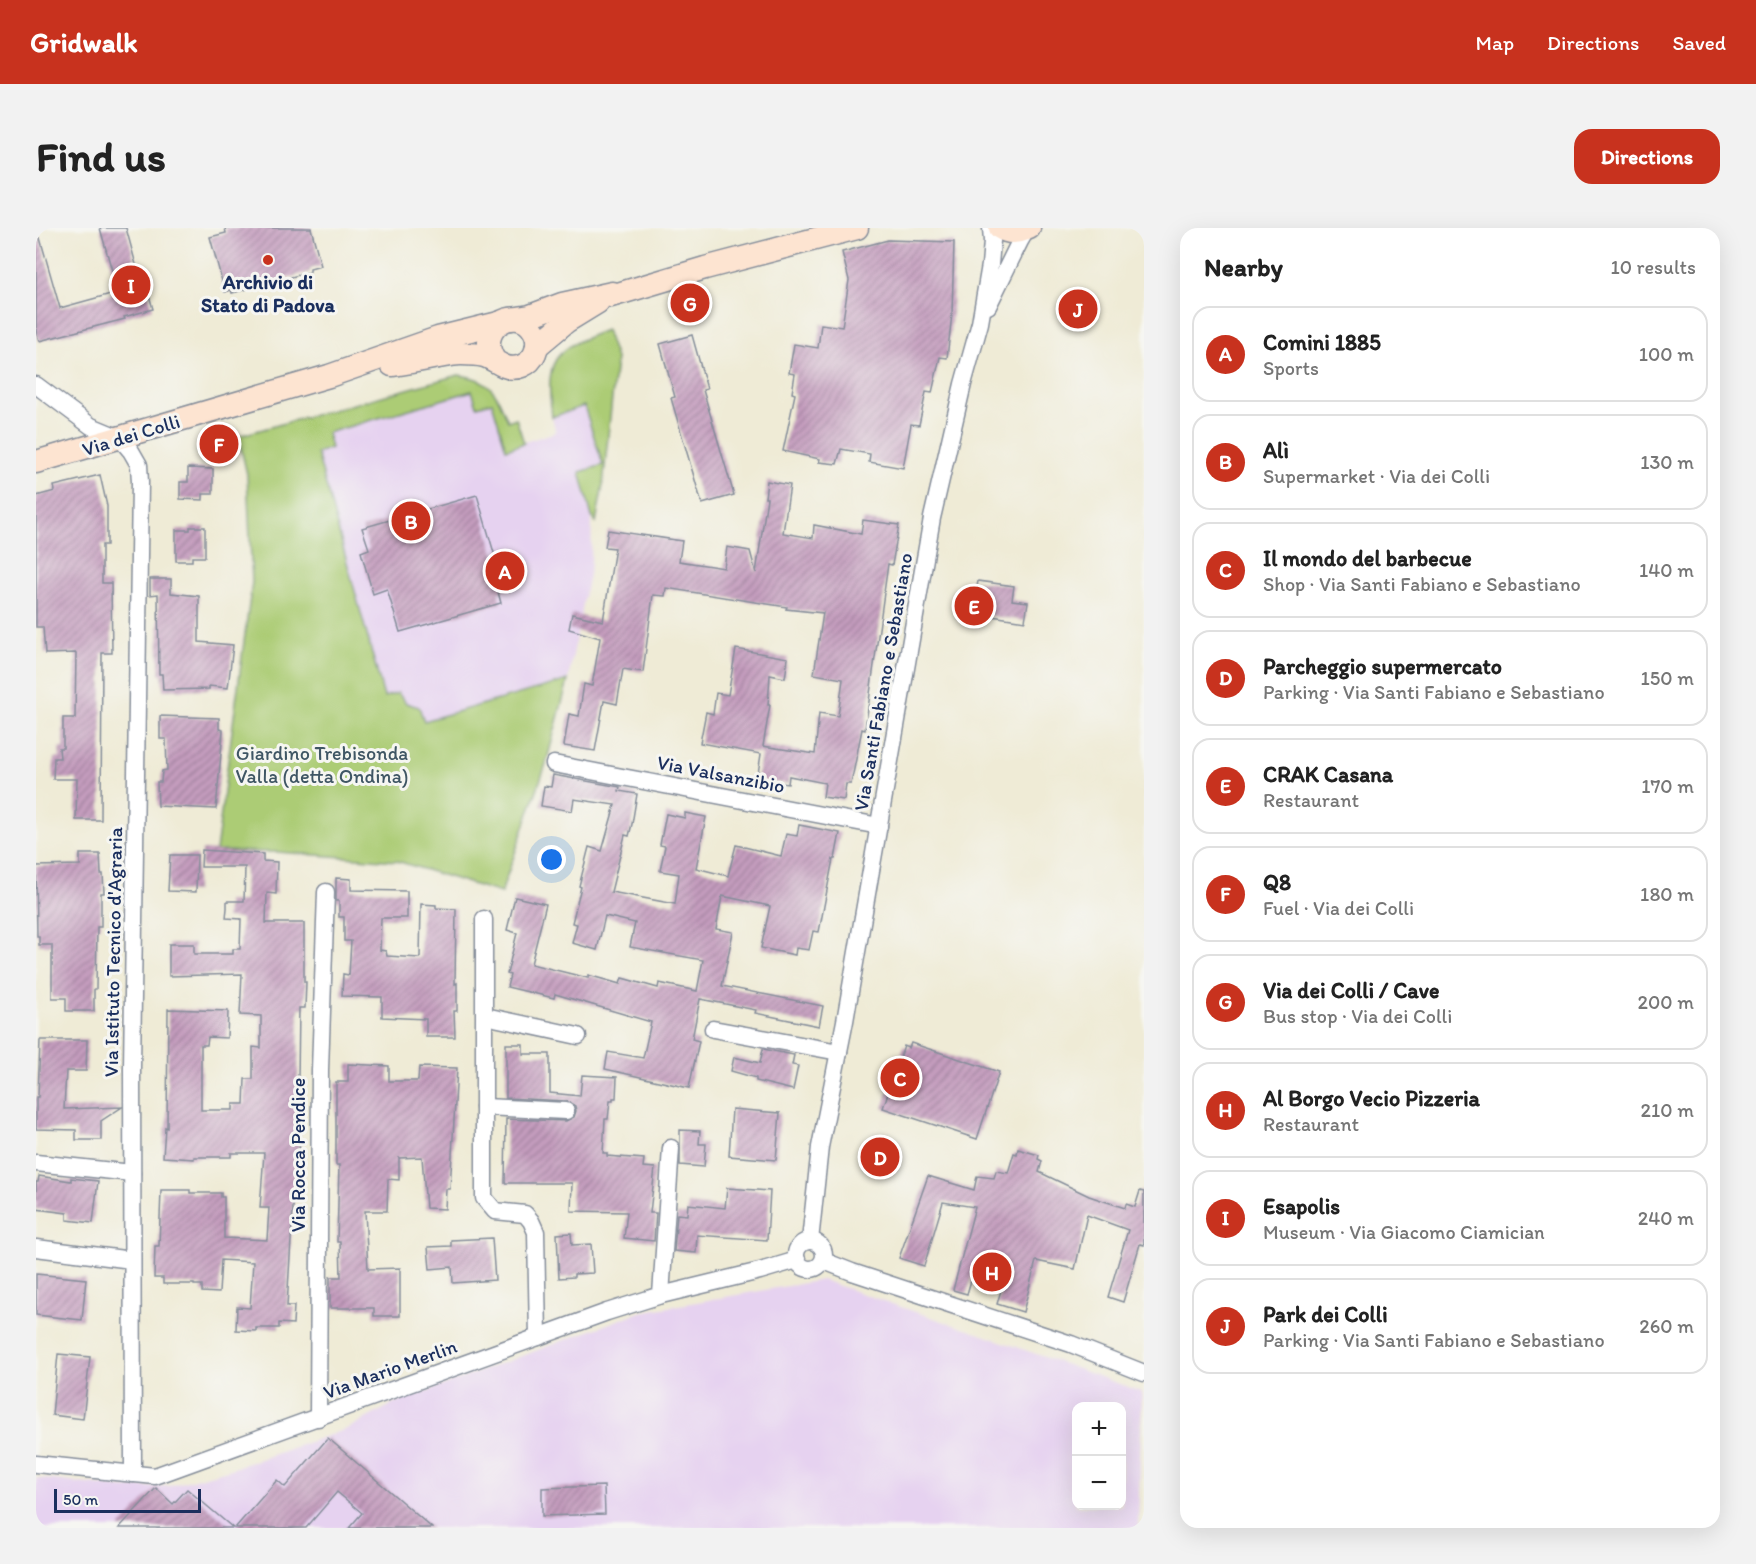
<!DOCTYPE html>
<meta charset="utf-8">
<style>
body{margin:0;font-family:Itim,sans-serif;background:#f2f2f2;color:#222}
.controls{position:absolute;right:18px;bottom:18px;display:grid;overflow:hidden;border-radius:12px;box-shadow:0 6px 24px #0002}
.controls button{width:54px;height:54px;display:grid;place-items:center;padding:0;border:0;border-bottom:2px solid #e0e0e0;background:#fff;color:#222;font:30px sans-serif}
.scale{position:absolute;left:18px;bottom:15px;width:147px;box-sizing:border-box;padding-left:6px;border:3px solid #1b2f5e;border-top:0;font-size:16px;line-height:21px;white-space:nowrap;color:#1b2f5e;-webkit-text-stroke:4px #f6f6f2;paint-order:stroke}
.you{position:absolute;left:516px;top:632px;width:21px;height:21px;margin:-15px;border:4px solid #fff;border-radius:50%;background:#1a73e8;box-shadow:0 0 0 9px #1a73e833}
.badge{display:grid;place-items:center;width:39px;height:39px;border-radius:50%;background:#c8321e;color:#fff;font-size:20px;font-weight:700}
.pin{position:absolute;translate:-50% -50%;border:3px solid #fff;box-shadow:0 2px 6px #0006}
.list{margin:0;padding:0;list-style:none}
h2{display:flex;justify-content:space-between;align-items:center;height:78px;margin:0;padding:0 24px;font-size:26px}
h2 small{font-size:20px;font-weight:400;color:#767676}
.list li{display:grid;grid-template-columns:39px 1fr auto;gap:18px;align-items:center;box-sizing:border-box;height:96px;margin:0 12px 12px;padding:0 12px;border:2px solid #e0e0e0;border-radius:18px}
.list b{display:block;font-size:22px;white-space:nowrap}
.list p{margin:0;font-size:20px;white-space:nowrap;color:#767676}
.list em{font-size:20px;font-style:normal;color:#767676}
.map{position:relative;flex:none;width:1108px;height:1300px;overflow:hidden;border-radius:18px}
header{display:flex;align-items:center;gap:36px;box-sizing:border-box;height:84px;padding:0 30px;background:#c8321e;color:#fff}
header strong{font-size:28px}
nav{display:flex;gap:33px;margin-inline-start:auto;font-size:21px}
.intro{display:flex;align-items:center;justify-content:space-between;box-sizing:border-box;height:144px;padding:0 36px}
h1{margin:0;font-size:42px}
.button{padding:15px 27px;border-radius:18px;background:#c8321e;color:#fff;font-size:21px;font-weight:700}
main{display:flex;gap:36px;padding:0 36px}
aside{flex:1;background:#fff;border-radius:18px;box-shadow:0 6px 24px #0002}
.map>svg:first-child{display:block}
.built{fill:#e6d2f0;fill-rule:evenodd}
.park{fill:#accc74;stroke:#647e69;stroke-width:1.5}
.building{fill:url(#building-hatch)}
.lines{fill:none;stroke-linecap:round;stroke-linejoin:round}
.minor-casing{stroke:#858d9a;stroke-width:19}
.secondary-casing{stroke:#858d9a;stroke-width:25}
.minor{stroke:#fff;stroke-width:16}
.secondary{stroke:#fde4d1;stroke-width:22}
.poi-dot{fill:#c8321e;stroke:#f6f6f2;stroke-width:2}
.labels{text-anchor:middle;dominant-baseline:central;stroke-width:6;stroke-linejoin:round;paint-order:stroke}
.poi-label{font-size:20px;font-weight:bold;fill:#1b2f5e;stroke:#f6f6f2}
.street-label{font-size:20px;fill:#1b2f5e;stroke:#f6f6f2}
.park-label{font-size:20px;fill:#3f5664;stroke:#f6f6f2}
</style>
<header>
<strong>Gridwalk</strong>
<nav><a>Map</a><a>Directions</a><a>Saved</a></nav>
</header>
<div class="intro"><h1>Find us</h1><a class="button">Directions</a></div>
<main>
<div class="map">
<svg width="1108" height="1300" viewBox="0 0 1108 1300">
<defs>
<pattern id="building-hatch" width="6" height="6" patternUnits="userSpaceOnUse" patternTransform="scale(1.5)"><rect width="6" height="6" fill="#c49cbd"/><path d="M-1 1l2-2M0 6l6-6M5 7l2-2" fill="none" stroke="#9e809d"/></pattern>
</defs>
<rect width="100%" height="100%" fill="#f6f6f2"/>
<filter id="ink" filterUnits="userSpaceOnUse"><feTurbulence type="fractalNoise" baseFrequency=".0167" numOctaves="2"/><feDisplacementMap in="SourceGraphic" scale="12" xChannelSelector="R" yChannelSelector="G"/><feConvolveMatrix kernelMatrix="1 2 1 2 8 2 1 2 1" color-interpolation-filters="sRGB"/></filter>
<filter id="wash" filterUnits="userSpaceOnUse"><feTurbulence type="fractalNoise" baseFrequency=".008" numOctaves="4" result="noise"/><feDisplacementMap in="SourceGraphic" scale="24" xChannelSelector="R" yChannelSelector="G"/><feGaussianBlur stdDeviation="1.35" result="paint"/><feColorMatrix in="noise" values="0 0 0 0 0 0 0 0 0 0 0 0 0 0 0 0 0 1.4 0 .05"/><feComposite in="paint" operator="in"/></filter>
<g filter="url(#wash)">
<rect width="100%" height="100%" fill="#efebd6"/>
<g class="built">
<path d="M 437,163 L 456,174 L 470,220 L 520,204 L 516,189 L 548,178 L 567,237 L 544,244 L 556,289 L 555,336 L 532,452 L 387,494 L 362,465 L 348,469 L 281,224 L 295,220 L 291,205 Z"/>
<path d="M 786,1052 L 950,1108 L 1106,1164 L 1102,1300 L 0,1300 L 0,1250 L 87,1260 L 133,1258 L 192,1242 L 311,1201 L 357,1176 L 604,1084 ZM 1040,1178 L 1086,1178 L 1086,1278 L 1040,1278 Z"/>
</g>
<g class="park">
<path d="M 570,102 L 580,131 L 567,257 L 560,294 L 556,289 L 544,244 L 567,237 L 548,178 L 516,189 C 509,131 516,122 570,102 Z"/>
<path d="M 422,147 C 456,151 460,164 472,193 L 480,190 L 488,215 L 470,221 L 456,174 L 441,178 L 436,163 L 291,205 L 295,220 L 281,225 L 348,469 L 362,465 L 370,475 L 383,479 L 388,493 L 532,452 L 510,536 L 465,665 L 361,633 L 241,624 L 180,623 L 216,354 L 211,246 L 202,208 Z"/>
</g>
<g id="blocks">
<g class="building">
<path d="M 64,0 L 90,0 L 102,44 L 106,43 L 117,81 L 88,89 L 89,91 L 3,113 L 0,103 L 0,10 L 4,10 L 24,80 L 82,64 Z"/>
<path d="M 189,0 L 275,0 L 285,38 L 274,41 L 274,44 L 259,48 L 196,65 L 195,62 L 189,64 L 174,9 L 190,5 Z"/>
<path d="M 852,12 L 918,14 L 916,86 L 911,130 L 904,129 L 896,165 L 890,164 L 883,197 L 875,196 L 867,240 L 833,234 L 834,226 L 805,221 L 801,236 L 783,234 L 784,231 L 747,223 L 759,166 L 756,165 L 759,146 L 753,145 L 758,116 L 782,120 L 785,96 L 806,99 L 813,52 L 806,24 Z"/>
<path d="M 656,107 L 671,161 L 667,162 L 698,267 L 666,276 L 635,170 L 639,169 L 624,116 Z"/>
<path d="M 184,206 L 189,208 L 192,217 L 191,221 L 182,229 L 174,219 L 174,214 L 179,207 Z"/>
<path d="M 152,240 L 177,241 L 177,266 L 167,266 L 167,272 L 144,271 L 144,254 L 152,254 Z"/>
<path d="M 64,247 L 71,278 L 71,317 L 66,317 L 66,355 L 75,355 L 76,425 L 66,425 L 65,592 L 40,592 L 41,551 L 17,551 L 18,530 L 24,530 L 23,520 L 27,520 L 27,490 L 39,490 L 40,425 L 9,426 L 7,399 L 0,399 L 0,268 L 19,263 L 18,258 Z"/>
<path d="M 731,253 L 754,257 L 747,305 L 777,310 L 778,297 L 825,306 L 827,292 L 863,297 L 856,337 L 852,336 L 829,502 L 826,501 L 815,556 L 810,556 L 808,572 L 787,569 L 789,555 L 753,548 L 752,556 L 721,552 L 725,526 L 664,515 L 670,484 L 677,486 L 680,465 L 692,467 L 700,421 L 752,430 L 749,450 L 734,447 L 732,477 L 734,477 L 727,518 L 779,526 L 783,485 L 802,488 L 807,451 L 778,446 L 787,385 L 750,381 L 751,379 L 630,360 L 629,368 L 617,367 L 607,444 L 587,441 L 581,476 L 568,473 L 559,523 L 528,518 L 533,486 L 543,488 L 548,456 L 556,458 L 564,410 L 533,401 L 536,386 L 567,393 L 579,320 L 569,319 L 572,302 L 646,313 L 643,333 L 688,340 L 691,319 L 714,323 L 720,345 L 731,270 L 729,270 Z"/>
<path d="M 441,267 L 461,335 L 471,332 L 479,359 L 462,364 L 465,375 L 364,404 L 351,361 L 337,366 L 325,324 L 333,321 L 326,300 Z"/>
<path d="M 154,299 L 169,299 L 169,329 L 156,329 L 156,333 L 140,333 L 140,302 L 154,302 Z"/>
<path d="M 114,351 L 135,351 L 135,365 L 163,368 L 163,414 L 197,417 L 192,460 L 173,458 L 173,461 L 127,462 L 126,446 L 123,446 L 122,366 L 114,367 Z"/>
<path d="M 942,353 L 978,358 L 976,372 L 992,374 L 989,393 L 936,385 Z"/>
<path d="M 124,488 L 183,490 L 183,501 L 187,502 L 180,581 L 122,578 L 121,554 L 125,554 L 126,543 L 131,542 L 130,511 L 124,511 Z"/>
<path d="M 517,547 L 584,559 L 583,563 L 601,566 L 596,596 L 593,608 L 589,607 L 575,664 L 639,676 L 643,646 L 624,643 L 629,618 L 624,617 L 630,586 L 649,590 L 649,585 L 670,589 L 660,640 L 692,648 L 700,617 L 745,628 L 750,606 L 761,608 L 763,597 L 804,605 L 799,631 L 797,631 L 783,704 L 777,703 L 773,722 L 760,720 L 759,727 L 725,720 L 734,678 L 686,668 L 680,701 L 697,704 L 686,758 L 787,778 L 783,798 L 719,785 L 720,782 L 664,771 L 656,811 L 663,813 L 653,860 L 569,841 L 572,824 L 607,830 L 615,794 L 519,766 L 518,770 L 471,759 L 474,747 L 471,746 L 481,705 L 471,702 L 479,669 L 510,676 L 495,736 L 552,750 L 552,747 L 584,756 L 586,750 L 622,760 L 623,755 L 661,763 L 667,732 L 594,719 L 599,695 L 569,688 L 561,722 L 536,715 L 541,696 L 536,695 L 545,659 L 543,658 L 553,619 L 566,623 L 579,577 L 538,571 L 536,583 L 505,578 L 508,558 L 515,559 Z"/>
<path d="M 166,622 L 227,626 L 227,633 L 241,634 L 240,666 L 231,665 L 230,695 L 268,695 L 268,754 L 270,754 L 269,780 L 263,780 L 262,853 L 264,853 L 262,907 L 264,907 L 263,930 L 260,930 L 251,1078 L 258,1078 L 257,1096 L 243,1095 L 243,1100 L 220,1100 L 220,1103 L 200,1102 L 201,1079 L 214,1080 L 217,1034 L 185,1032 L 183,1065 L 166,1064 L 166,1057 L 158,1057 L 158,1056 L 127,1056 L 127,1050 L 118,1050 L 119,1018 L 123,1018 L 125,962 L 154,962 L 154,965 L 185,965 L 185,969 L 188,969 L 188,1010 L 231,1012 L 233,980 L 224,980 L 228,925 L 195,925 L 195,929 L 158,929 L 158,931 L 127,929 L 129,899 L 131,900 L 132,781 L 192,783 L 191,810 L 172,809 L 171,817 L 165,817 L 165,882 L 197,882 L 197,876 L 208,876 L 209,851 L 217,851 L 217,819 L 225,820 L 225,788 L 204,787 L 206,746 L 133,748 L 133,716 L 158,716 L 158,726 L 197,726 L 197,721 L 204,721 L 205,691 L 190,690 L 191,680 L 191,673 L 208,673 L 209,639 L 165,639 Z"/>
<path d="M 44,626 L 64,626 L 65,646 L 67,646 L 68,665 L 65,665 L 65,699 L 61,699 L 60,761 L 58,761 L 58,783 L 30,783 L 30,770 L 16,770 L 16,717 L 3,717 L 3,708 L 1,708 L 0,638 L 44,637 Z"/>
<path d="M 134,627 L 161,627 L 160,664 L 132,663 Z"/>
<path d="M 300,650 L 315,651 L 315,662 L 371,663 L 371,690 L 345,690 L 344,722 L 350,723 L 351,728 L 384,730 L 385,676 L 400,677 L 400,680 L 420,681 L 419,756 L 421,755 L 421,783 L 418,783 L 419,809 L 390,809 L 390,791 L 346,789 L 346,769 L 306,768 L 307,746 L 313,747 L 315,713 L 308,713 L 308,689 L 303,689 L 303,673 L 300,673 Z"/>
<path d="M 4,812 L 51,812 L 50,843 L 30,843 L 28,881 L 86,879 L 65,893 L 65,912 L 40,912 L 40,902 L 0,901 L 0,869 L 2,869 Z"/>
<path d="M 875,815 L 963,844 L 941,911 L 847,880 L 868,818 L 873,820 Z"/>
<path d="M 470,816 L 487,816 L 487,826 L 514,826 L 514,865 L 544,868 L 546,847 L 581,849 L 580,870 L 577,870 L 577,873 L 574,873 L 572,891 L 569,891 L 567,925 L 571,925 L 571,928 L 608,931 L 607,939 L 619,940 L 614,985 L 620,985 L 618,1013 L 588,1010 L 591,984 L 535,983 L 536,955 L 469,955 L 470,891 L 530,893 L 538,889 L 540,883 L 539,878 L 531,873 L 470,870 Z"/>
<path d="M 727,821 L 758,827 L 756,837 L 762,838 L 757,862 L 720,853 L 720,850 L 695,843 L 698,829 L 724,835 Z"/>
<path d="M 312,836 L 353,838 L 353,853 L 382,853 L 383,839 L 421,840 L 414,961 L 410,961 L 409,981 L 390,980 L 386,929 L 363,930 L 363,952 L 352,951 L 351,983 L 329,983 L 332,1041 L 364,1040 L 364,1088 L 338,1088 L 338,1080 L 294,1080 L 294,1049 L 305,1049 L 304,1014 L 301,1014 L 303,937 L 300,937 L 300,854 L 312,854 Z"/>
<path d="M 696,881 L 744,885 L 740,932 L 693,928 Z"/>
<path d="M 644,902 L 664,903 L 663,916 L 670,916 L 668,939 L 644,937 Z"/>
<path d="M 982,921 L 1003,927 L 1002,931 L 1006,933 L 1003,944 L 1053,968 L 1089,980 L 1090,976 L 1099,979 L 1104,963 L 1108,964 L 1108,1017 L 1104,1016 L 1087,1074 L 1072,1069 L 1092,1002 L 1051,987 L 1039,1041 L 1000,1033 L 987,1084 L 961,1076 L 968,1052 L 938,1042 L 931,1066 L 917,1062 L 939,979 L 907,974 L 888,1038 L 863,1030 L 892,948 L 938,962 L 941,948 L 958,950 L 960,943 L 972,945 L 978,925 L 981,926 Z"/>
<path d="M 3,948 L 35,953 L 35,950 L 62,953 L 57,995 L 31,992 L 31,985 L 0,981 L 0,954 L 2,954 Z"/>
<path d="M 691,960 L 734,963 L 731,1012 L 661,1007 L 660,1025 L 638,1023 L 641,986 L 651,987 L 652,976 L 689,980 Z"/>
<path d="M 535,1005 L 536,1017 L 555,1016 L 557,1045 L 538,1046 L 538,1049 L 523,1050 L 521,1006 Z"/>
<path d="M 456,1010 L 459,1052 L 417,1055 L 416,1039 L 394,1041 L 392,1019 L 415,1018 L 415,1012 Z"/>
<path d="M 0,1046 L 50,1051 L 46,1092 L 0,1087 Z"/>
<path d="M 22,1126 L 54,1129 L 47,1191 L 16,1187 Z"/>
<path d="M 292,1210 L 396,1300 L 313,1300 L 326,1285 L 301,1264 L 270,1300 L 199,1300 L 241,1252 L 249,1259 Z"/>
<path d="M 568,1258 L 569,1286 L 506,1288 L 506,1260 Z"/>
<path d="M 120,1260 L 137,1276 L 151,1261 L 197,1300 L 83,1300 Z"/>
</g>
</g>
</g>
<g filter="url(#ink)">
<use href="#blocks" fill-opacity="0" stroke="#858d9a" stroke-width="1.5"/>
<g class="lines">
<defs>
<g id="minor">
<path d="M 952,78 L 984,13 L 991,1"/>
<path d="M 0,157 L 55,198 L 84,210 L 95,223 L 103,237 L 104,254 L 96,840 L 97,1246"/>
<path d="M 518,536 L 843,598"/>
<path d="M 448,691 L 448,970 L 459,983 L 489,986 L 495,993 L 500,1004 L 502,1109"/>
<path d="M 449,788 L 542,808"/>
<path d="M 677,801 L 803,824"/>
<path d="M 448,879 L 530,883"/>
<path d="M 0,935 L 96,945"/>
<circle cx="774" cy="1027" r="14"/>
<path d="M 774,1013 L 784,919 L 809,793 L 896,290 L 927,156 L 944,95 L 954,37 L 956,13 L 955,0"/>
<path d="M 0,1020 L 96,1032"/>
<path d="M 788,1033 L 816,1044 L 1035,1116 L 1108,1145"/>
<path d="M 625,1067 L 635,920"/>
<path d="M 282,1190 L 284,842 L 290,664"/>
<path d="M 0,1236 L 119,1248 L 571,1084 L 625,1067 L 724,1043 L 761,1032"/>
</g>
<g id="secondary">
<path d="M 964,0 C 973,6 984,4 993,0"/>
<path d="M 475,91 L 494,88 L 526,76 L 576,65 L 575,68 L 669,40 L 821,0"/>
<path d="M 501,118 L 531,93 L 562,74"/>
<path d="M 356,137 C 371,135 387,132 402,129 C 409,128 417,126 425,126 C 432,126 441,126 448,128 C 455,130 461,135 468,138 C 480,143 494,137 499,125 C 502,118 502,110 498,103 C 481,74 437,101 459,133"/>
<path d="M 0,234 L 293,148 L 402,110 L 463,95"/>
</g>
</defs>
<use href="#minor" class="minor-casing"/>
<use href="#secondary" class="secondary-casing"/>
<use href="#minor" class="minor"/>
<use href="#secondary" class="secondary"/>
</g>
</g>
<circle class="poi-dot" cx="232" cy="32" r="6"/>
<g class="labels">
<g class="poi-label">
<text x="232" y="54">Archivio di<tspan x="232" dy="23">Stato di Padova</tspan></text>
</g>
<g class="street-label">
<text transform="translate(95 207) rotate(-17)">Via dei Colli</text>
<text transform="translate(847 454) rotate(-80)">Via Santi Fabiano e Sebastiano</text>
<text transform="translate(685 546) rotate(11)">Via Valsanzibio</text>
<text transform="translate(77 724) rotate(-89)">Via Istituto Tecnico d'Agraria</text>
<text transform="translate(262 927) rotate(-90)">Via Rocca Pendice</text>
<text transform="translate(354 1141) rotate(-20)">Via Mario Merlin</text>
</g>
<g class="park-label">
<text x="286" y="525">Giardino Trebisonda<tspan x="286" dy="23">Valla (detta Ondina)</tspan></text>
</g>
</g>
</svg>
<div class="controls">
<button>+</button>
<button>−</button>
</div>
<div class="scale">50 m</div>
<div class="you"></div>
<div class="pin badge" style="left:469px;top:343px">A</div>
<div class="pin badge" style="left:375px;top:293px">B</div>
<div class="pin badge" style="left:864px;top:850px">C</div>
<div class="pin badge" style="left:844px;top:929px">D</div>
<div class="pin badge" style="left:938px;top:378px">E</div>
<div class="pin badge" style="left:183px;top:216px">F</div>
<div class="pin badge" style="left:654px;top:75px">G</div>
<div class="pin badge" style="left:956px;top:1044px">H</div>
<div class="pin badge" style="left:95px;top:57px">I</div>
<div class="pin badge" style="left:1042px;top:81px">J</div>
</div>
<aside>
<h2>Nearby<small>10 results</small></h2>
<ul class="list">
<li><span class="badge">A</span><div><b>Comini 1885</b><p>Sports</p></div><em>100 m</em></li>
<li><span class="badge">B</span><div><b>Alì</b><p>Supermarket · Via dei Colli</p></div><em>130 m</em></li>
<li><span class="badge">C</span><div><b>Il mondo del barbecue</b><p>Shop · Via Santi Fabiano e Sebastiano</p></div><em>140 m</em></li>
<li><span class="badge">D</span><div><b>Parcheggio supermercato</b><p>Parking · Via Santi Fabiano e Sebastiano</p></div><em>150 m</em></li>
<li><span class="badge">E</span><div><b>CRAK Casana</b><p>Restaurant</p></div><em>170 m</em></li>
<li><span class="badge">F</span><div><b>Q8</b><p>Fuel · Via dei Colli</p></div><em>180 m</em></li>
<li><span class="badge">G</span><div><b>Via dei Colli / Cave</b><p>Bus stop · Via dei Colli</p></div><em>200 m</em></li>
<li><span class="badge">H</span><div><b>Al Borgo Vecio Pizzeria</b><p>Restaurant</p></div><em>210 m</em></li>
<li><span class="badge">I</span><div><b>Esapolis</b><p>Museum · Via Giacomo Ciamician</p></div><em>240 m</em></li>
<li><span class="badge">J</span><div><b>Park dei Colli</b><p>Parking · Via Santi Fabiano e Sebastiano</p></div><em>260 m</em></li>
</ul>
</aside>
</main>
